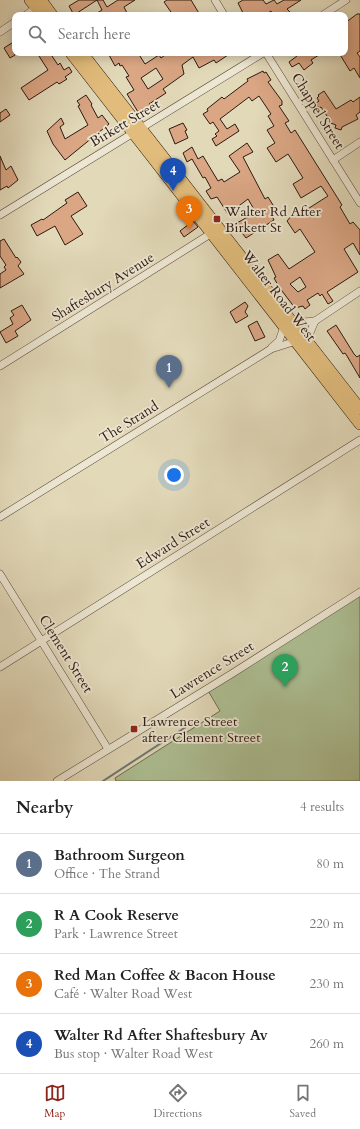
<!DOCTYPE html>
<meta charset="utf-8">
<style>
body{margin:0;font-family:Cardo,serif;background:#f2f2f2;color:#222}
.you{position:absolute;left:174px;top:475px;width:14px;height:14px;margin:-10px;border:3px solid #fff;border-radius:50%;background:#1a73e8;box-shadow:0 0 0 6px #1a73e833}
.badge{display:grid;place-items:center;width:26px;height:26px;border-radius:50%;background:#8f2418;color:#fff;font-size:13px;font-weight:700}
.pin{position:absolute;translate:-50% -33px;filter:drop-shadow(0 1px 2px #0008)}
.pin::after{content:'';position:absolute;top:21px;width:14px;height:12px;background:inherit;clip-path:polygon(0 0,100% 0,50% 100%)}
.list{margin:0;padding:0;list-style:none}
h2{display:flex;justify-content:space-between;align-items:center;height:52px;margin:0;padding:0 16px;font-size:17px}
h2 small{font-size:13px;font-weight:400;color:#767676}
.list li{display:grid;grid-template-columns:26px 1fr auto;gap:12px;align-items:center;box-sizing:border-box;height:60px;padding:0 16px;border-top:1px solid #e0e0e0}
.list b{display:block;font-size:15px;white-space:nowrap}
.list p{margin:0;font-size:13px;white-space:nowrap;color:#767676}
.list em{font-size:13px;font-style:normal;color:#767676}
.icon{flex:none;width:22px;height:22px;fill:none;stroke:currentColor;stroke-width:2;stroke-linecap:round;stroke-linejoin:round}
.map{position:relative;flex:none;width:360px;height:781px;overflow:hidden}
.search{position:absolute;background:#fff;box-shadow:0 2px 10px #0003;left:12px;right:12px;top:12px;height:44px;display:flex;align-items:center;gap:10px;box-sizing:border-box;padding:0 14px;border-radius:8px;color:#767676;font-size:15px}
.sheet{height:292px;background:#fff}
nav{display:flex;justify-content:space-around;align-items:center;box-sizing:border-box;height:56px;border-top:1px solid #e0e0e0;background:#fff;font-size:11px;color:#767676}
nav a{display:grid;justify-items:center;gap:2px}
nav .on{color:#8f2418}
.map>svg:first-child{display:block}
.green{fill:#adc094;stroke:#6d6c52}
.lines{fill:none;stroke-linecap:round;stroke-linejoin:round}
.stream{stroke:#6c7975;stroke-width:2}
.building{fill:#daa684;stroke:#2d1911;fill-rule:evenodd}
.street-casing{stroke:#5a493b;stroke-width:8}
.primary-casing{stroke:#2d1911;stroke-width:12}
.street{stroke:#ece6d2;stroke-width:7}
.primary{stroke:#e1bc7c;stroke-width:11}
.poi-dot{fill:#8f2418;stroke:#ece6d2;stroke-width:1.5}
.labels{text-anchor:middle;dominant-baseline:central;stroke-width:3.5;stroke-linejoin:round;paint-order:stroke}
.street-label{font-size:14px;fill:#2d1911;stroke:#ece6d2}
.poi-label{font-size:14px;fill:#2d1911;stroke:#ece6d2;text-anchor:start}
</style>
<div class="map">
<svg width="360" height="781" viewBox="0 0 360 781">
<rect width="100%" height="100%" fill="#e2d9b9"/>
<filter id="stains"><feTurbulence type="fractalNoise" baseFrequency=".005" numOctaves="4"/><feColorMatrix values="0 0 0 0 .2 0 0 0 0 .09 0 0 0 0 .02 0 0 0 .5 -.17"/></filter>
<radialGradient id="worn" r=".72"><stop offset=".6" stop-color="#630" stop-opacity="0"/><stop offset="1" stop-color="#630" stop-opacity=".3"/></radialGradient>
<path class="green" d="M 360,592 L 360,781 L 116,781 L 115,778 L 220,711 L 207,689 Z"/>
<g class="lines">
<path class="stream" d="M 103,781 L 195,721"/>
</g>
<g class="building">
<path d="M 79,0 L 103,0 L 107,7 L 118,0 L 135,0 L 124,7 L 128,15 L 94,15 L 102,10 L 97,0 L 74,15 L 69,6 Z"/>
<path d="M 167,0 L 191,0 L 200,15 L 173,15 L 164,2 Z"/>
<path d="M 243,0 L 263,0 L 266,4 L 274,0 L 277,4 L 284,0 L 301,0 L 287,9 L 290,12 L 286,15 L 273,15 L 271,11 L 265,15 L 244,15 L 238,3 Z"/>
<path d="M 357,14 L 360,14 L 360,51 L 357,53 L 360,57 L 360,78 L 354,68 L 350,71 L 339,53 L 345,53 L 345,23 Z"/>
<path d="M 15,41 L 15,55 L 10,58 L 4,48 Z"/>
<path d="M 37,53 L 50,53 L 58,65 L 60,63 L 64,70 L 69,67 L 72,72 L 65,77 L 67,79 L 59,84 L 57,82 L 29,100 L 21,88 L 48,70 Z"/>
<path d="M 111,53 L 138,53 L 145,64 L 159,55 L 161,58 L 168,53 L 231,53 L 216,63 L 214,60 L 199,68 L 193,57 L 182,65 L 184,74 L 163,89 L 166,93 L 149,104 L 153,109 L 146,114 L 138,112 L 127,94 L 134,90 L 126,77 L 129,76 L 122,65 L 120,66 L 119,63 L 115,66 L 109,55 ZM 156,68 L 163,79 L 148,89 L 141,78 Z"/>
<path d="M 295,53 L 322,53 L 311,60 L 313,63 L 304,70 L 299,63 L 292,67 L 289,62 L 297,56 Z"/>
<path d="M 263,71 L 264,73 L 266,72 L 271,80 L 268,82 L 282,101 L 282,105 L 279,106 L 289,121 L 285,123 L 291,133 L 295,130 L 342,205 L 340,207 L 350,224 L 353,222 L 360,230 L 360,255 L 353,243 L 344,249 L 358,272 L 327,292 L 333,301 L 328,304 L 322,294 L 320,296 L 318,293 L 307,300 L 310,305 L 305,309 L 303,306 L 295,308 L 279,287 L 274,278 L 276,277 L 268,260 L 278,254 L 289,269 L 315,252 L 300,229 L 295,233 L 287,221 L 293,214 L 295,217 L 328,196 L 321,186 L 301,198 L 293,184 L 303,178 L 288,154 L 276,162 L 267,148 L 275,143 L 267,130 L 274,126 L 268,116 L 271,114 L 259,96 L 252,101 L 249,97 L 220,119 L 227,129 L 235,124 L 239,131 L 216,146 L 212,139 L 217,136 L 215,134 L 219,131 L 213,122 L 210,124 L 203,114 L 208,111 L 207,109 L 222,97 L 224,99 L 248,81 L 247,79 ZM 300,277 L 306,287 L 298,292 L 290,284 Z"/>
<path d="M 324,91 L 336,109 L 351,100 L 353,102 L 360,97 L 360,112 L 356,115 L 358,119 L 342,127 L 341,130 L 335,128 L 336,125 L 328,122 L 329,119 L 321,107 L 319,108 L 316,103 L 319,101 L 317,98 L 319,96 L 318,95 Z"/>
<path d="M 86,95 L 92,104 L 91,105 L 98,118 L 102,115 L 109,124 L 65,160 L 53,144 L 47,131 L 61,118 L 64,124 L 60,127 L 65,139 L 88,125 L 78,106 L 80,105 L 77,101 Z"/>
<path d="M 6,109 L 10,115 L 0,122 L 0,113 Z"/>
<path d="M 183,123 L 187,130 L 185,131 L 188,138 L 175,144 L 169,129 Z"/>
<path d="M 247,143 L 253,152 L 243,157 L 265,199 L 268,197 L 278,213 L 272,216 L 274,220 L 246,238 L 235,224 L 253,214 L 255,211 L 248,199 L 228,214 L 217,197 L 211,199 L 206,191 L 211,188 L 205,177 L 203,178 L 192,159 L 187,162 L 183,153 L 192,147 L 198,159 L 203,156 L 218,181 L 222,179 L 224,182 L 240,172 L 229,156 Z"/>
<path d="M 0,156 L 6,170 L 11,166 L 18,180 L 8,188 L 7,186 L 0,190 Z"/>
<path d="M 78,192 L 87,206 L 71,216 L 83,234 L 65,245 L 55,226 L 37,236 L 31,225 L 42,219 L 43,220 L 67,203 L 65,200 Z"/>
<path d="M 193,221 L 198,227 L 184,237 L 180,231 Z"/>
<path d="M 4,239 L 16,258 L 17,257 L 21,262 L 18,266 L 24,274 L 0,288 L 0,274 L 6,270 L 4,267 L 6,265 L 0,256 L 0,241 Z"/>
<path d="M 245,302 L 248,306 L 245,312 L 248,316 L 236,323 L 230,312 Z"/>
<path d="M 22,305 L 31,320 L 15,331 L 18,336 L 6,343 L 0,332 L 13,324 L 10,318 L 14,315 L 11,311 Z"/>
<path d="M 257,321 L 265,337 L 255,341 L 248,326 Z"/>
<path d="M 336,325 L 354,354 L 357,357 L 360,355 L 360,378 L 347,356 L 345,353 L 343,354 L 327,331 Z"/>
</g>
<g class="lines">
<defs>
<g id="street">
<path d="M 215,0 L 224,15"/>
<path d="M 26,15 L 39,6"/>
<path d="M 323,15 L 346,0"/>
<path d="M 0,32 L 15,22"/>
<path d="M 266,53 L 360,203"/>
<path d="M 333,160 L 360,142"/>
<path d="M 0,215 L 263,53"/>
<path d="M 292,323 L 315,321 L 360,291"/>
<path d="M 306,342 L 315,321"/>
<path d="M 272,347 L 279,341 L 284,327"/>
<path d="M 0,366 L 215,231"/>
<path d="M 0,517 L 271,349 L 296,341"/>
<path d="M 0,574 L 108,749"/>
<path d="M 0,667 L 360,440"/>
<path d="M 57,781 L 233,673 L 360,592"/>
</g>
<g id="primary">
<path d="M 30,0 L 42,15"/>
<path d="M 41,0 L 52,15"/>
<path d="M 71,53 L 360,424"/>
<path d="M 82,53 L 360,409"/>
</g>
</defs>
<use href="#street" class="street-casing"/>
<use href="#primary" class="primary-casing"/>
<use href="#street" class="street"/>
<use href="#primary" class="primary"/>
</g>
<g class="poi-dot">
<rect x="213" y="215" width="8" height="8" rx="2"/>
<rect x="130" y="725" width="8" height="8" rx="2"/>
</g>
<g class="labels">
<g class="street-label">
<text transform="translate(318 111) rotate(58)">Chappel Street</text>
<text transform="translate(125 123) rotate(-31)">Birkett Street</text>
<text transform="translate(103 287) rotate(-32)">Shaftesbury Avenue</text>
<text transform="translate(279 296) rotate(52)">Walter Road West</text>
<text transform="translate(129 422) rotate(-32)">The Strand</text>
<text transform="translate(173 543) rotate(-32)">Edward Street</text>
<text transform="translate(66 654) rotate(58)">Clement Street</text>
<text transform="translate(212 670) rotate(-32)">Lawrence Street</text>
</g>
<g class="poi-label">
<text x="225" y="211">Walter Rd After<tspan x="225" dy="16">Birkett St</tspan></text>
<text x="142" y="721">Lawrence Street<tspan x="142" dy="16">after Clement Street</tspan></text>
</g>
</g>
<rect width="100%" height="100%" filter="url(#stains)"/>
<rect width="100%" height="100%" fill="url(#worn)"/>
</svg>
<div class="you"></div>
<div class="pin badge" style="left:169px;top:388px;background:#5c6f8a">1</div>
<div class="pin badge" style="left:285px;top:687px;background:#2e9e5b">2</div>
<div class="pin badge" style="left:189px;top:229px;background:#e8710a">3</div>
<div class="pin badge" style="left:173px;top:191px;background:#1a4fb4">4</div>
<div class="search"><svg class="icon" aria-label="search" viewBox="0 0 24 24"><circle cx="10" cy="10" r="6"/><path d="M15 15l6 6"/></svg>Search here</div>
</div>
<section class="sheet">
<h2>Nearby<small>4 results</small></h2>
<ul class="list">
<li><span class="badge" style="background:#5c6f8a">1</span><div><b>Bathroom Surgeon</b><p>Office · The Strand</p></div><em>80 m</em></li>
<li><span class="badge" style="background:#2e9e5b">2</span><div><b>R A Cook Reserve</b><p>Park · Lawrence Street</p></div><em>220 m</em></li>
<li><span class="badge" style="background:#e8710a">3</span><div><b>Red Man Coffee &amp; Bacon House</b><p>Café · Walter Road West</p></div><em>230 m</em></li>
<li><span class="badge" style="background:#1a4fb4">4</span><div><b>Walter Rd After Shaftesbury Av</b><p>Bus stop · Walter Road West</p></div><em>260 m</em></li>
</ul>
</section>
<nav>
<a class="on"><svg class="icon" aria-label="map" viewBox="0 0 24 24"><path d="M3 6l6-2 6 2 6-2v14l-6 2-6-2-6 2zM9 4v14M15 6v14"/></svg>Map</a>
<a><svg class="icon" aria-label="directions" viewBox="0 0 24 24"><path d="M12 3l9 9-9 9-9-9zM9 14v-3h6M13 9l2 2-2 2"/></svg>Directions</a>
<a><svg class="icon" aria-label="saved" viewBox="0 0 24 24"><path d="M7 4h10v16l-5-4-5 4z"/></svg>Saved</a>
</nav>
